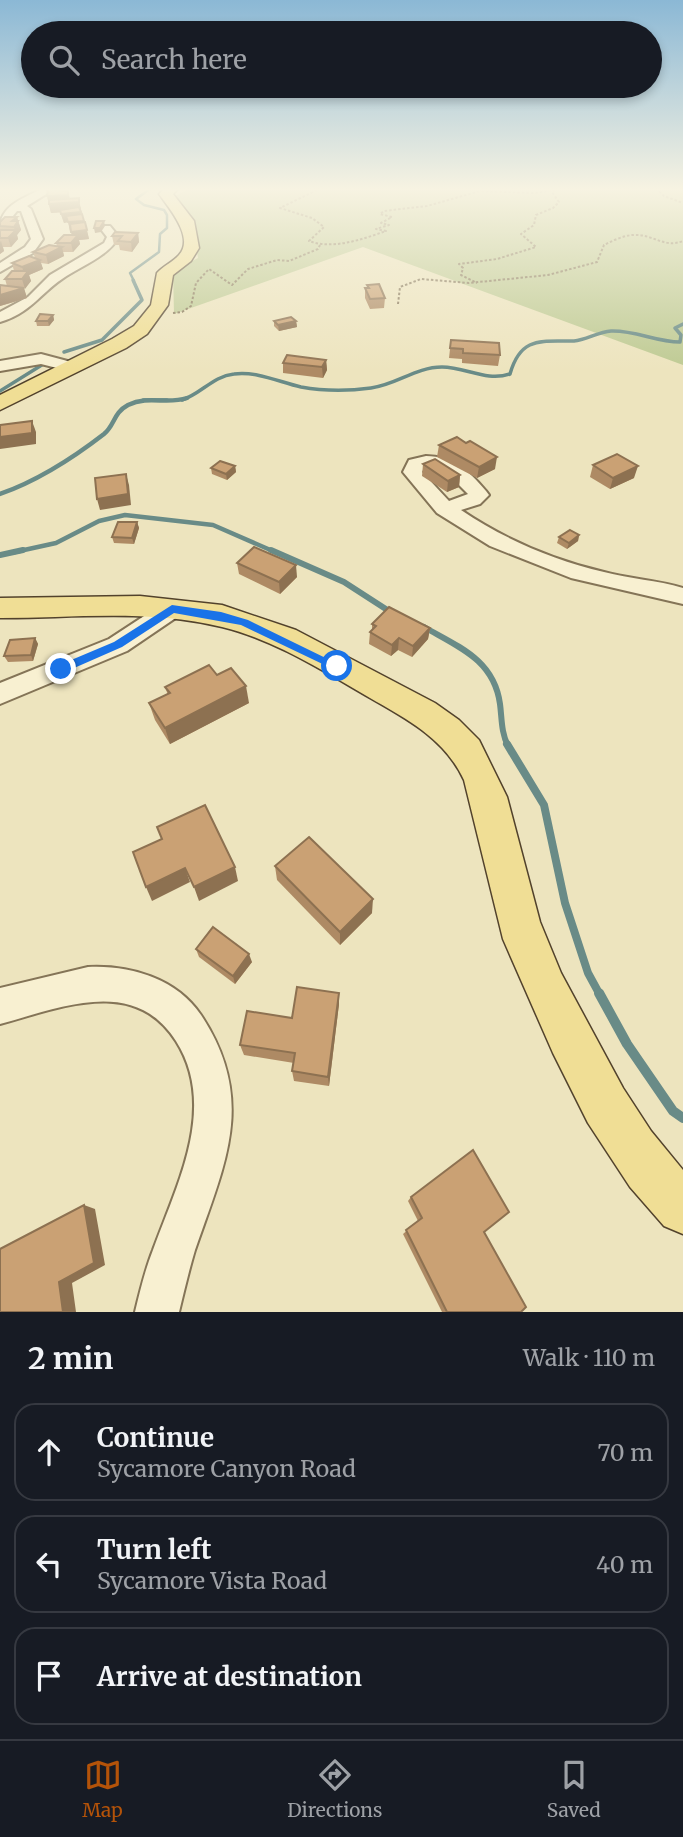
<!DOCTYPE html>
<meta charset="utf-8">
<style>
body{margin:0;font-family:Merriweather,serif;background:#20242c;color:#f1f3f6}
.stop{position:absolute;width:21px;height:21px;margin:-16px;border:5px solid #1a73e8;border-radius:50%;background:#fff}
.stop.end{background:#1a73e8;border-color:#fff;box-shadow:0 2px 7px #0008}
.list{margin:0;padding:0;list-style:none}
h2{display:flex;justify-content:space-between;align-items:center;height:91px;margin:0;padding:0 28px;font-size:30px}
h2 small{font-size:23px;font-weight:400;color:#9ea1a6}
.list li{display:grid;grid-template-columns:46px 1fr auto;gap:21px;align-items:center;box-sizing:border-box;height:98px;margin:0 14px 14px;padding:0 14px;border:2px solid #363941;border-radius:21px}
.list b{display:block;font-size:26px;white-space:nowrap}
.list p{margin:0;font-size:23px;white-space:nowrap;color:#9ea1a6}
.list em{font-size:23px;font-style:normal;color:#9ea1a6}
.icon{flex:none;width:38px;height:38px;fill:none;stroke:currentColor;stroke-width:2;stroke-linecap:round;stroke-linejoin:round}
.map{position:relative;flex:none;width:683px;height:1312px;overflow:hidden}
.search{position:absolute;background:#171b24;box-shadow:0 4px 10px #0003;left:21px;right:21px;top:21px;height:77px;display:flex;align-items:center;gap:18px;box-sizing:border-box;padding:0 24px;border-radius:38px;color:#9ea1a6;font-size:26px}
.sheet{height:427px;background:#171b24}
nav{display:flex;justify-content:space-around;align-items:center;box-sizing:border-box;height:98px;border-top:2px solid #363941;background:#171b24;font-size:19px;color:#9ea1a6}
nav a{display:grid;justify-items:center;gap:4px}
nav .on{color:#b45309}
.map>svg:first-child{display:block}
.green{fill:#beca93}
.lines{fill:none;stroke-linecap:round;stroke-linejoin:round}
.stream-far5{stroke:#698b87;stroke-width:2.5}
.stream-far4{stroke:#698b87;stroke-width:3.5}
.stream-far3{stroke:#698b87;stroke-width:4.5}
.stream-far2{stroke:#698b87;stroke-width:6}
.stream-far1{stroke:#698b87;stroke-width:8}
.stream{stroke:#698b87;stroke-width:10}
.minor-casing{stroke:#847457;stroke-width:4}
.major-casing{stroke:#52422c;stroke-width:3}
.path{stroke:#847457;stroke-width:2;stroke-dasharray:2.5 2;stroke-linecap:butt}
.minor{fill:#f8f0d1;fill-rule:evenodd}
.major{fill:#f0de95;fill-rule:evenodd}
.wall{fill:#ae8a64}
.shaded-wall{fill:#8d7151}
.building{fill:#caa174;stroke:#8d7151;stroke-width:2}
.route{fill:#1a73e8}
</style>
<div class="map">
<svg width="683" height="1312" viewBox="0 0 683 1312">
<rect width="100%" height="100%" fill="#ede4be"/>
<path class="green" d="M 190,188 L 683,188 L 683,365 L 363,247 L 174,314 L 173,271 L 198,258 L 193,229 L 172,198 Z"/>
<g class="lines">
<path class="stream-far5" d="M 134,281 L 130,273 L 159,252 L 160,234 L 167,228 L 167,215 L 164,210 L 144,205 L 136,199 L 151,188"/>
<g class="stream-far4">
<path d="M 64,352 L 102,340 L 142,300 L 133,280"/>
<path d="M 0,391 L 45,363"/>
<path d="M 143,400 L 167,400"/>
<path d="M 182,400 C 201,394 213,376 234,374 C 257,371 279,382 301,387 C 323,391 349,391 371,388 C 396,385 416,367 442,367 C 466,367 486,382 510,374 C 521,335 543,342 574,341 C 586,340 598,332 611,331 C 635,330 656,342 680,342 L 681,335 L 675,328 L 683,324"/>
</g>
<g class="stream-far3">
<path d="M 0,494 C 37,481 73,458 104,434 C 115,425 113,413 128,405 C 149,395 167,405 187,398"/>
<path d="M 15,552 L 56,543 L 99,521 L 125,515 L 213,525 L 275,552"/>
</g>
<g class="stream-far2">
<path d="M 271,550 L 344,582 L 392,613"/>
<path d="M 0,555 L 23,550"/>
<path d="M 424,627 C 459,647 494,660 500,704 C 502,719 501,732 508,746"/>
</g>
<path class="stream-far1" d="M 507,744 L 544,805 L 565,903 L 588,973 L 600,995"/>
<path class="stream" d="M 599,993 L 627,1044 L 673,1111 L 683,1118"/>
<defs>
<g id="minor">
<path d="M 44,188 L 56,188 L 27,206 L 31,209 L 43,239 L 33,253 L 0,272 L 0,263 L 25,247 L 31,239 L 21,211 L 17,211 L 4,227 L 0,228 C 0,205 26,197 44,188 Z"/>
<path d="M 102,226 L 110,226 L 119,237 C 107,257 81,266 62,279 C 40,294 29,314 0,322 L 0,312 L 28,297 L 50,275 L 104,243 L 107,237 L 100,228 Z"/>
<path d="M 41,354 L 75,363 L 77,366 L 69,371 L 41,364 L 0,371 L 0,361 Z"/>
<path d="M 426,456 C 453,456 469,471 486,491 L 489,495 L 480,504 L 461,510 C 504,539 553,560 604,572 C 630,579 657,580 683,588 L 683,604 L 571,578 L 490,546 L 437,513 L 403,472 L 409,460 ZM 434,467 L 452,478 L 468,494 L 449,501 L 422,472 L 424,468 Z"/>
<path d="M 172,601 L 180,603 L 184,609 L 180,615 L 127,651 L 0,704 L 0,683 L 109,639 L 164,603 Z"/>
<path d="M 88,967 C 130,965 176,978 201,1015 C 257,1100 225,1163 195,1250 C 189,1270 184,1291 179,1312 L 135,1312 C 140,1291 145,1270 153,1250 C 177,1184 218,1107 176,1041 C 134,975 60,1008 0,1024 L 0,988 Z"/>
</g>
<g id="major">
<path d="M 165,188 L 179,188 L 173,194 L 194,221 L 199,248 L 191,261 L 173,275 L 168,305 L 147,334 L 126,348 L 0,410 L 0,395 L 112,339 L 134,326 L 151,305 L 157,273 C 163,266 173,262 179,255 C 195,238 169,208 159,194 Z"/>
<path d="M 140,596 L 222,605 L 296,630 L 435,703 L 459,720 L 479,740 L 507,797 L 540,922 L 561,973 L 623,1088 L 651,1131 L 683,1170 L 683,1234 L 664,1226 L 630,1187 L 588,1123 L 553,1053 L 503,939 L 464,780 C 445,739 407,719 370,698 C 323,671 275,640 222,627 C 150,609 73,618 0,618 L 0,598 Z"/>
</g>
</defs>
<use href="#minor" class="minor-casing"/>
<use href="#major" class="major-casing"/>
<g class="path">
<path d="M 321,188 L 280,208 L 312,218 L 324,227 L 309,241 C 333,250 363,239 386,231 L 376,229 L 389,225 L 381,223 L 392,217 L 380,214 L 384,211 L 427,206 L 480,191 L 534,193 L 554,190 L 552,192 L 559,202 L 553,208 L 536,215 L 534,225 L 521,234 L 536,247 L 497,259 L 459,264 L 463,268 L 461,275 L 477,283"/>
<path d="M 656,188 L 664,196 L 683,203"/>
<path d="M 398,304 L 400,287 L 421,279 L 469,283 L 548,275 L 597,262 L 604,245 C 614,240 626,234 638,235 C 655,236 665,248 683,241"/>
<path d="M 173,313 L 182,312 L 191,306 L 196,283 L 209,269 L 232,285 L 248,269 L 277,260 L 289,261 L 318,249 L 320,245"/>
</g>
<use href="#minor" class="minor"/>
<use href="#major" class="major"/>
</g>
<g class="wall">
<path d="M 47,196 L 70,199 L 81,207 L 81,210 L 89,239 L 79,240 L 80,244 L 73,252 L 63,252 L 64,256 L 48,264 L 41,263 L 43,269 L 29,275 L 31,281 L 24,289 L 27,298 L 0,306 L 0,285 L 7,286 L 5,279 L 14,271 L 12,263 L 35,258 L 33,252 L 57,246 L 56,243 L 72,235 L 68,222 L 64,223 L 60,212 L 51,213 Z"/>
<path d="M 17,217 L 21,230 L 17,235 L 18,239 L 11,247 L 3,247 L 4,251 L 0,254 L 0,222 Z"/>
<path d="M 138,233 L 139,242 L 132,252 L 120,250 L 119,245 L 114,245 L 112,236 Z"/>
<path d="M 367,285 L 385,298 L 384,308 L 370,309 L 365,298 L 365,288 L 367,288 Z"/>
<path d="M 53,315 L 54,320 L 49,326 L 37,326 L 36,321 Z"/>
<path d="M 274,321 L 296,321 L 297,327 L 279,331 L 274,326 Z"/>
<path d="M 451,340 L 500,355 L 498,366 L 462,363 L 462,359 L 449,358 Z"/>
<path d="M 326,360 L 327,370 L 323,378 L 283,373 L 283,363 Z"/>
<path d="M 439,445 L 495,469 L 477,478 L 437,457 Z"/>
<path d="M 423,464 L 460,475 L 459,487 L 447,492 L 422,476 Z"/>
<path d="M 593,465 L 634,478 L 610,489 L 590,477 Z"/>
<path d="M 235,466 L 236,472 L 227,480 L 212,474 L 211,468 Z"/>
<path d="M 137,522 L 139,528 L 134,544 L 114,543 L 112,537 Z"/>
<path d="M 579,535 L 578,541 L 567,549 L 557,543 L 559,537 Z"/>
<path d="M 237,563 L 297,577 L 280,594 L 239,574 Z"/>
<path d="M 372,624 L 430,628 L 428,639 L 412,657 L 398,650 L 391,656 L 369,644 L 370,632 L 372,630 Z"/>
<path d="M 35,638 L 38,644 L 33,661 L 8,662 L 4,656 Z"/>
<path d="M 217,675 L 249,703 L 170,744 L 155,720 L 149,703 L 168,695 L 165,687 Z"/>
<path d="M 275,866 L 372,913 L 340,945 L 277,880 Z"/>
<path d="M 196,949 L 252,962 L 235,984 L 199,957 Z"/>
<path d="M 339,1004 L 329,1086 L 294,1081 L 292,1071 L 294,1063 L 244,1055 L 240,1045 L 292,1018 Z"/>
<path d="M 411,1197 L 484,1232 L 521,1312 L 442,1312 L 403,1234 L 418,1221 L 408,1201 Z"/>
</g>
<g class="shaded-wall">
<path d="M 68,191 L 70,199 L 79,198 L 81,211 L 51,213 L 47,196 Z"/>
<path d="M 81,212 L 86,229 L 70,231 L 68,222 L 64,223 L 61,214 Z"/>
<path d="M 17,217 L 21,230 L 17,235 L 18,239 L 11,247 L 8,238 L 15,231 L 12,221 Z"/>
<path d="M 104,221 L 105,226 L 101,232 L 95,233 L 94,228 Z"/>
<path d="M 87,230 L 89,239 L 79,240 L 80,244 L 73,252 L 71,243 L 73,240 L 71,232 Z"/>
<path d="M 138,233 L 139,242 L 132,252 L 131,242 Z"/>
<path d="M 1,241 L 4,251 L 0,254 L 0,242 Z"/>
<path d="M 62,247 L 64,256 L 48,264 L 46,255 Z"/>
<path d="M 40,260 L 43,269 L 29,275 L 31,281 L 25,289 L 22,279 L 25,275 L 22,267 Z"/>
<path d="M 24,288 L 27,298 L 0,306 L 0,295 Z"/>
<path d="M 53,315 L 54,320 L 49,326 L 48,321 Z"/>
<path d="M 296,321 L 297,327 L 279,331 L 278,325 Z"/>
<path d="M 326,360 L 327,370 L 323,378 L 322,367 Z"/>
<path d="M 32,421 L 36,432 L 36,444 L 0,449 L 0,437 Z"/>
<path d="M 497,457 L 495,469 L 477,478 L 479,467 Z"/>
<path d="M 235,466 L 236,472 L 227,480 L 226,474 Z"/>
<path d="M 638,466 L 634,478 L 610,489 L 613,478 Z"/>
<path d="M 126,474 L 129,485 L 131,505 L 100,510 L 97,499 Z"/>
<path d="M 460,475 L 459,487 L 447,492 L 448,481 Z"/>
<path d="M 137,522 L 139,528 L 134,544 L 132,538 Z"/>
<path d="M 579,535 L 578,541 L 567,549 L 569,543 Z"/>
<path d="M 296,565 L 297,577 L 280,594 L 279,582 Z"/>
<path d="M 430,628 L 428,639 L 412,657 L 413,646 Z"/>
<path d="M 35,638 L 38,644 L 33,661 L 31,655 Z"/>
<path d="M 399,638 L 398,650 L 391,656 L 392,645 Z"/>
<path d="M 246,686 L 249,703 L 170,744 L 165,728 Z"/>
<path d="M 235,867 L 238,881 L 199,901 L 194,887 Z"/>
<path d="M 185,868 L 190,882 L 152,901 L 146,887 Z"/>
<path d="M 373,899 L 372,913 L 340,945 L 340,932 Z"/>
<path d="M 249,954 L 252,962 L 235,984 L 233,976 Z"/>
<path d="M 339,993 L 339,1004 L 329,1086 L 328,1077 Z"/>
<path d="M 84,1205 L 95,1209 L 105,1265 L 72,1283 L 76,1312 L 63,1312 L 59,1282 Z"/>
</g>
<g class="building">
<path d="M 48,189 L 68,191 L 68,195 L 47,196 Z"/>
<path d="M 79,198 L 79,202 L 49,204 L 49,200 Z"/>
<path d="M 79,207 L 81,212 L 61,214 L 60,210 Z"/>
<path d="M 82,214 L 84,221 L 68,222 L 66,216 Z"/>
<path d="M 5,217 L 17,217 L 12,221 L 18,221 L 14,227 L 0,226 L 0,222 Z"/>
<path d="M 96,221 L 104,221 L 100,228 L 94,228 Z"/>
<path d="M 85,222 L 87,230 L 71,232 L 70,224 Z"/>
<path d="M 1,230 L 16,230 L 8,238 L 0,238 L 0,231 Z"/>
<path d="M 115,232 L 138,233 L 131,242 L 118,241 L 122,236 L 112,236 Z"/>
<path d="M 64,235 L 78,235 L 71,243 L 56,243 Z"/>
<path d="M 49,245 L 62,247 L 46,255 L 33,252 Z"/>
<path d="M 29,256 L 40,260 L 22,267 L 12,263 Z"/>
<path d="M 12,271 L 28,271 L 22,279 L 5,279 Z"/>
<path d="M 379,284 L 385,298 L 370,299 L 365,288 L 369,288 L 367,285 Z"/>
<path d="M 0,285 L 24,288 L 0,295 Z"/>
<path d="M 40,314 L 53,315 L 48,321 L 36,321 Z"/>
<path d="M 291,317 L 296,321 L 278,325 L 274,321 Z"/>
<path d="M 451,340 L 499,343 L 500,355 L 463,353 L 463,349 L 450,348 Z"/>
<path d="M 287,355 L 326,360 L 322,367 L 283,363 Z"/>
<path d="M 32,421 L 32,433 L 0,437 L 0,425 Z"/>
<path d="M 457,437 L 466,443 L 470,441 L 497,457 L 479,467 L 439,445 Z"/>
<path d="M 617,454 L 638,466 L 613,478 L 593,465 Z"/>
<path d="M 435,459 L 460,475 L 448,481 L 423,464 Z"/>
<path d="M 220,461 L 235,466 L 226,474 L 211,468 Z"/>
<path d="M 126,474 L 128,494 L 97,499 L 95,478 Z"/>
<path d="M 118,522 L 137,522 L 132,538 L 112,537 Z"/>
<path d="M 570,530 L 579,535 L 569,543 L 559,537 Z"/>
<path d="M 254,547 L 296,565 L 279,582 L 237,563 Z"/>
<path d="M 389,607 L 430,628 L 413,646 L 399,638 L 392,645 L 370,632 L 376,626 L 372,624 Z"/>
<path d="M 35,638 L 31,655 L 4,656 L 10,640 Z"/>
<path d="M 209,665 L 217,675 L 231,668 L 246,686 L 165,728 L 149,703 L 170,693 L 165,687 Z"/>
<path d="M 205,805 L 235,867 L 194,887 L 185,868 L 146,887 L 133,852 L 162,839 L 157,827 Z"/>
<path d="M 309,837 L 373,899 L 340,932 L 275,866 Z"/>
<path d="M 213,927 L 249,954 L 233,976 L 196,949 Z"/>
<path d="M 297,987 L 339,993 L 328,1077 L 292,1071 L 295,1053 L 240,1045 L 247,1011 L 292,1018 Z"/>
<path d="M 473,1150 L 509,1212 L 484,1232 L 526,1307 L 521,1312 L 447,1312 L 406,1230 L 422,1218 L 411,1197 Z"/>
<path d="M 84,1205 L 94,1263 L 59,1282 L 63,1312 L 0,1312 L 0,1249 Z"/>
</g>
<linearGradient id="sky" x2="0" y2="1"><stop stop-color="#8bb8d5"/><stop offset="0.51" stop-color="#f7f3e2"/><stop offset="1" stop-color="#f7f3e2" stop-opacity="0"/></linearGradient>
<rect width="683" height="371" fill="url(#sky)"/>
<path class="route" d="M 172,605 L 221,612 L 248,620 L 342,666 L 337,670 L 333,669 L 241,625 L 174,613 L 122,647 L 65,672 L 57,672 L 57,666 L 114,642 Z"/>
</svg>
<div class="stop" style="left:337px;top:666px"></div>
<div class="stop end" style="left:61px;top:669px"></div>
<div class="search"><svg class="icon" aria-label="search" viewBox="0 0 24 24"><circle cx="10" cy="10" r="6"/><path d="M15 15l6 6"/></svg>Search here</div>
</div>
<section class="sheet">
<h2>2 min<small>Walk · 110 m</small></h2>
<ul class="list">
<li><svg class="icon" aria-label="ahead" viewBox="0 0 24 24"><path d="M12 20V5M6 11l6-6 6 6"/></svg><div><b>Continue</b><p>Sycamore Canyon Road</p></div><em>70 m</em></li>
<li><svg class="icon" aria-label="left" viewBox="0 0 24 24"><path d="M17 20v-9H6M10 6l-5 5 5 5"/></svg><div><b>Turn left</b><p>Sycamore Vista Road</p></div><em>40 m</em></li>
<li><svg class="icon" aria-label="arrive" viewBox="0 0 24 24"><path d="M6 21V4h12l-3 4 3 4H6"/></svg><div><b>Arrive at destination</b></div></li>
</ul>
</section>
<nav>
<a class="on"><svg class="icon" aria-label="map" viewBox="0 0 24 24"><path d="M3 6l6-2 6 2 6-2v14l-6 2-6-2-6 2zM9 4v14M15 6v14"/></svg>Map</a>
<a><svg class="icon" aria-label="directions" viewBox="0 0 24 24"><path d="M12 3l9 9-9 9-9-9zM9 14v-3h6M13 9l2 2-2 2"/></svg>Directions</a>
<a><svg class="icon" aria-label="saved" viewBox="0 0 24 24"><path d="M7 4h10v16l-5-4-5 4z"/></svg>Saved</a>
</nav>
